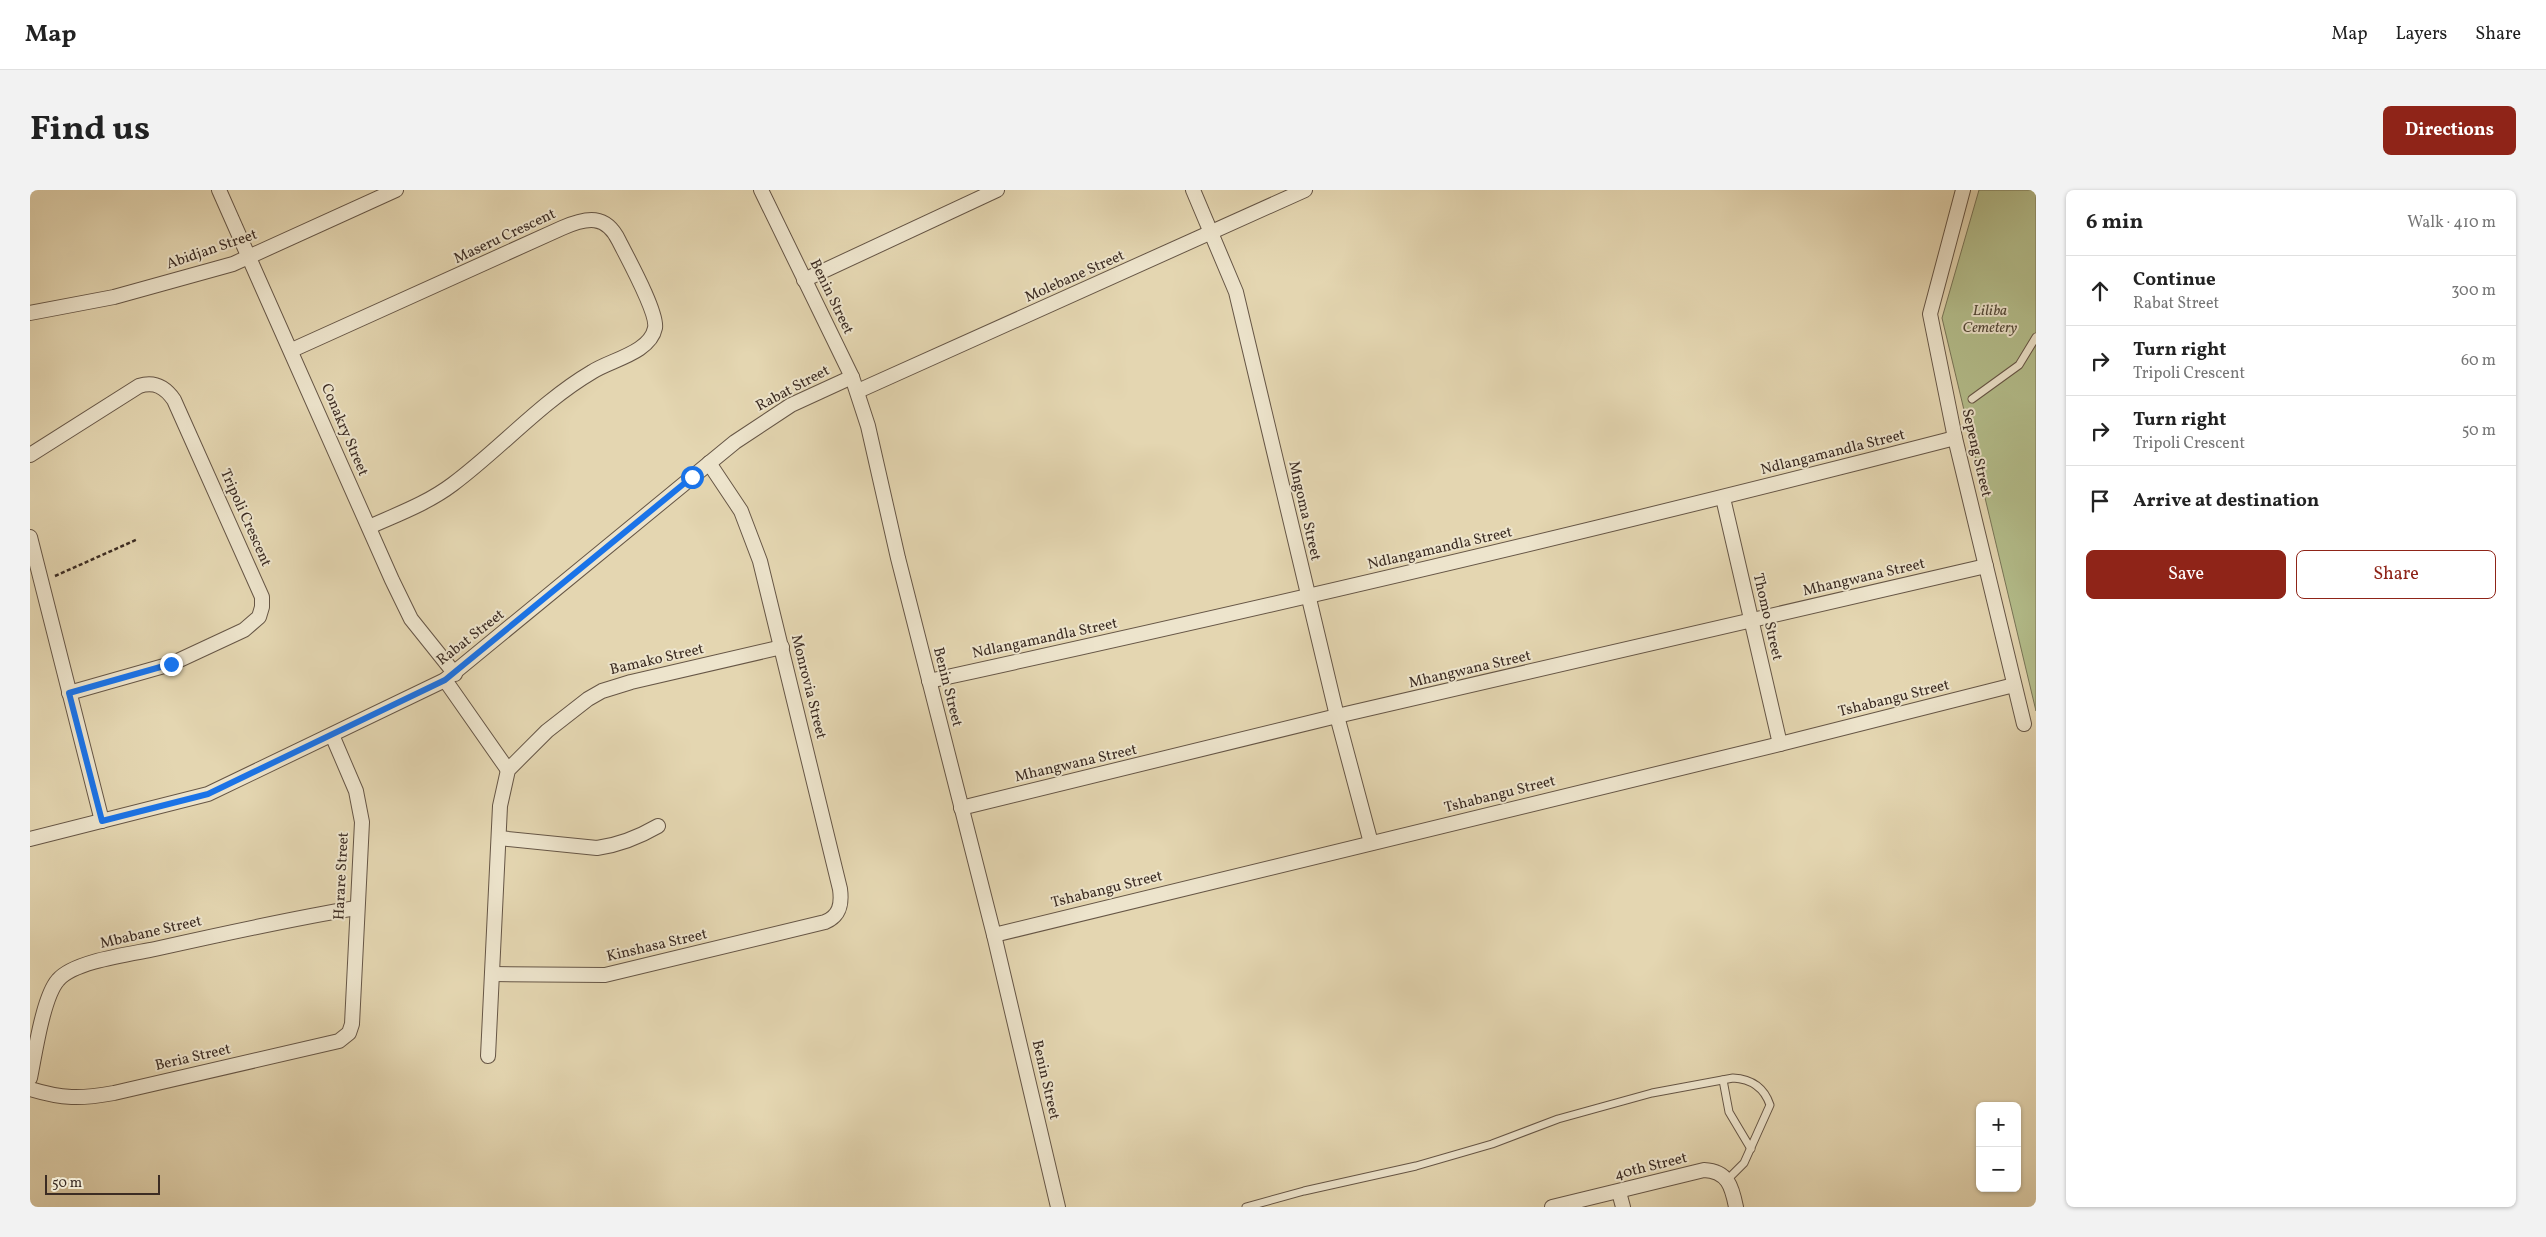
<!DOCTYPE html>
<meta charset="utf-8">
<style>
body{margin:0;font-family:Vollkorn,serif;background:#f2f2f2;color:#222}
.controls{position:absolute;right:15px;bottom:15px;display:grid;overflow:hidden;border-radius:8px;box-shadow:0 1px 4px #0004}
.controls button{width:45px;height:45px;display:grid;place-items:center;padding:0;border:0;border-bottom:1px solid #e0e0e0;background:#fff;color:#222;font:25px sans-serif}
.scale{position:absolute;left:15px;bottom:12px;width:115px;box-sizing:border-box;padding-left:5px;border:2px solid #3c2c23;border-top:0;font-size:14px;line-height:18px;white-space:nowrap;color:#3c2c23;-webkit-text-stroke:4px #ede4cc;paint-order:stroke}
.stop{position:absolute;width:15px;height:15px;margin:-11px;border:4px solid #1a73e8;border-radius:50%;background:#fff}
.stop.end{background:#1a73e8;border-color:#fff;box-shadow:0 1px 5px #0008}
.list{margin:0;padding:0;list-style:none}
h2{display:flex;justify-content:space-between;align-items:center;height:65px;margin:0;padding:0 20px;font-size:21px}
h2 small{font-size:16px;font-weight:400;color:#767676}
.list li{display:grid;grid-template-columns:32px 1fr auto;gap:15px;align-items:center;box-sizing:border-box;height:70px;padding:0 20px;border-top:1px solid #e0e0e0}
.list b{display:block;font-size:19px;white-space:nowrap}
.list p{margin:0;font-size:16px;white-space:nowrap;color:#767676}
.list em{font-size:16px;font-style:normal;color:#767676}
.actions{display:flex;gap:10px;padding:15px 20px}
.actions a{flex:1;padding:11px 0;border:1px solid #8f2418;border-radius:8px;text-align:center;font-size:18px;color:#8f2418}
.actions .main{background:#8f2418;color:#fff}
.icon{flex:none;width:28px;height:28px;fill:none;stroke:currentColor;stroke-width:2;stroke-linecap:round;stroke-linejoin:round}
.map{position:relative;flex:none;width:2006px;height:1017px;overflow:hidden;border-radius:8px}
header{display:flex;align-items:center;gap:30px;box-sizing:border-box;height:70px;padding:0 25px;background:#fff;border-bottom:1px solid #e0e0e0}
header strong{font-size:24px}
nav{display:flex;gap:28px;margin-inline-start:auto;font-size:18px}
.intro{display:flex;align-items:center;justify-content:space-between;box-sizing:border-box;height:120px;padding:0 30px}
h1{margin:0;font-size:35px}
.button{padding:12px 22px;border-radius:8px;background:#8f2418;color:#fff;font-size:18px;font-weight:700}
main{display:flex;gap:30px;padding:0 30px}
aside{flex:1;background:#fff;border-radius:8px;box-shadow:0 1px 4px #0004}
.map>svg:first-child{display:block}
.green{fill:#b4be8c;stroke:#787558}
.lines{fill:none;stroke-linecap:round;stroke-linejoin:round}
.lane-casing{stroke:#665646;stroke-width:9}
.street-casing{stroke:#665646;stroke-width:16}
.path{stroke:#3c2c23;stroke-width:2.5;stroke-dasharray:4 2.5;stroke-linecap:butt}
.lane{stroke:#ede4cc;stroke-width:7}
.street{stroke:#ede4cc;stroke-width:14}
.route{stroke:#1a73e8;stroke-width:6}
.labels{text-anchor:middle;dominant-baseline:central;stroke-width:4;stroke-linejoin:round;paint-order:stroke}
.street-label{font-size:15px;fill:#3c2c23;stroke:#ede4cc}
.park-label{font-size:15px;font-style:italic;fill:#544938;stroke:#ede4cc}
</style>
<header>
<strong>Map</strong>
<nav><a>Map</a><a>Layers</a><a>Share</a></nav>
</header>
<div class="intro"><h1>Find us</h1><a class="button">Directions</a></div>
<main>
<div class="map">
<svg width="2006" height="1017" viewBox="0 0 2006 1017">
<rect width="100%" height="100%" fill="#e4d6b1"/>
<filter id="stains"><feTurbulence type="fractalNoise" baseFrequency=".004" numOctaves="4"/><feColorMatrix values="0 0 0 0 .2 0 0 0 0 .09 0 0 0 0 .02 0 0 0 .5 -.17"/></filter>
<radialGradient id="worn" r=".72"><stop offset=".6" stop-color="#630" stop-opacity="0"/><stop offset="1" stop-color="#630" stop-opacity=".3"/></radialGradient>
<path class="green" d="M 1949,0 L 2006,0 L 2006,521 L 1912,128 Z"/>
<g class="lines">
<defs>
<g id="lane">
<path d="M 1942,209 L 1989,175 L 2006,147"/>
<path d="M 1693,890 L 1699,922 L 1721,959"/>
<path d="M 1216,1017 L 1274,1001 L 1386,976 L 1462,954 L 1528,929 L 1622,903 L 1703,888 C 1721,889 1734,897 1740,915 L 1714,973 L 1697,990"/>
</g>
<g id="street">
<path d="M 189,0 L 362,390 L 381,429 L 425,484"/>
<path d="M 731,0 L 822,187 L 838,236 L 868,368 L 964,745 L 1028,1017"/>
<path d="M 1163,0 L 1206,102 L 1307,526 L 1341,653"/>
<path d="M 1933,0 L 1900,124 L 1925,248 L 1994,534"/>
<path d="M 774,90 L 967,0"/>
<path d="M 0,123 L 84,107 L 203,74 L 366,0"/>
<path d="M 262,160 L 532,38 C 557,27 576,24 589,51 C 597,67 628,123 625,138 C 620,163 580,170 562,182 C 511,212 470,259 423,294 C 398,313 368,324 339,337"/>
<path d="M 828,201 L 1275,0"/>
<path d="M 0,265 L 109,196 C 125,191 135,197 144,210 L 232,407 L 232,417 L 229,427 L 214,440 L 141,474 L 39,503"/>
<path d="M 1693,308 L 1750,554"/>
<path d="M 0,347 L 72,631"/>
<path d="M 415,490 L 478,580"/>
<path d="M 899,491 C 1243,416 1585,336 1925,248"/>
<path d="M 931,618 L 1307,526 L 1956,376"/>
<path d="M 469,648 L 567,658 C 589,655 609,647 628,636"/>
<path d="M 0,649 L 178,604 L 415,490 L 705,252 L 761,215 L 822,187"/>
<path d="M 964,745 L 1750,554 L 1984,495"/>
<path d="M 462,784 L 575,785 L 795,732 C 810,726 812,714 810,699 L 730,371 L 711,321 L 679,273"/>
<path d="M 458,866 L 470,616 L 478,580 L 517,541 L 558,509 L 572,501 L 601,492 L 752,457"/>
<path d="M 0,888 C 5,864 13,807 28,790 C 44,771 101,764 125,759 C 192,744 259,729 326,718"/>
<path d="M 0,899 C 32,909 51,909 84,903 L 309,851 L 319,843 L 322,834 L 332,632 L 326,601 L 302,545"/>
<path d="M 1589,1002 L 1593,1017"/>
<path d="M 1522,1017 L 1674,980 C 1698,981 1702,997 1706,1017"/>
</g>
</defs>
<use href="#lane" class="lane-casing"/>
<use href="#street" class="street-casing"/>
<path class="path" d="M 25,386 L 108,349"/>
<use href="#lane" class="lane"/>
<use href="#street" class="street"/>
</g>
<g class="lines">
<path class="route" d="M 141,474 L 39,503 L 72,631 L 178,604 L 415,490 L 662,287"/>
</g>
<g class="labels">
<g class="street-label">
<text transform="translate(475 47) rotate(-25)">Maseru Crescent</text>
<text transform="translate(182 60) rotate(-19)">Abidjan Street</text>
<text transform="translate(1045 87) rotate(-24)">Molebane Street</text>
<text transform="translate(801 107) rotate(64)">Benin Street</text>
<text transform="translate(763 199) rotate(-28)">Rabat Street</text>
<text transform="translate(314 240) rotate(67)">Conakry Street</text>
<text transform="translate(1803 263) rotate(-14)">Ndlangamandla Street</text>
<text transform="translate(1946 263) rotate(77)">Sepeng Street</text>
<text transform="translate(1274 321) rotate(77)">Mngoma Street</text>
<text transform="translate(215 328) rotate(66)">Tripoli Crescent</text>
<text transform="translate(1410 359) rotate(-13)">Ndlangamandla Street</text>
<text transform="translate(1834 388) rotate(-13)">Mhangwana Street</text>
<text transform="translate(1737 427) rotate(77)">Thomo Street</text>
<text transform="translate(441 448) rotate(-38)">Rabat Street</text>
<text transform="translate(1015 449) rotate(-12)">Ndlangamandla Street</text>
<text transform="translate(627 470) rotate(-13)">Bamako Street</text>
<text transform="translate(1440 480) rotate(-13)">Mhangwana Street</text>
<text transform="translate(778 497) rotate(76)">Monrovia Street</text>
<text transform="translate(917 497) rotate(76)">Benin Street</text>
<text transform="translate(1864 509) rotate(-14)">Tshabangu Street</text>
<text transform="translate(1046 574) rotate(-13)">Mhangwana Street</text>
<text transform="translate(1470 605) rotate(-14)">Tshabangu Street</text>
<text transform="translate(312 686) rotate(-87)">Harare Street</text>
<text transform="translate(1077 700) rotate(-14)">Tshabangu Street</text>
<text transform="translate(121 743) rotate(-13)">Mbabane Street</text>
<text transform="translate(627 756) rotate(-13)">Kinshasa Street</text>
<text transform="translate(163 868) rotate(-13)">Beria Street</text>
<text transform="translate(1015 890) rotate(77)">Benin Street</text>
<text transform="translate(1621 977) rotate(-14)">40th Street</text>
</g>
<g class="park-label">
<text x="1960" y="121">Liliba<tspan x="1960" dy="17">Cemetery</tspan></text>
</g>
</g>
<rect width="100%" height="100%" filter="url(#stains)"/>
<rect width="100%" height="100%" fill="url(#worn)"/>
</svg>
<div class="controls">
<button>+</button>
<button>−</button>
</div>
<div class="scale">50 m</div>
<div class="stop" style="left:662px;top:287px"></div>
<div class="stop end" style="left:141px;top:474px"></div>
</div>
<aside>
<h2>6 min<small>Walk · 410 m</small></h2>
<ul class="list">
<li><svg class="icon" aria-label="ahead" viewBox="0 0 24 24"><path d="M12 20V5M6 11l6-6 6 6"/></svg><div><b>Continue</b><p>Rabat Street</p></div><em>300 m</em></li>
<li><svg class="icon" aria-label="right" viewBox="0 0 24 24"><path d="M7 20v-9h11M14 6l5 5-5 5"/></svg><div><b>Turn right</b><p>Tripoli Crescent</p></div><em>60 m</em></li>
<li><svg class="icon" aria-label="right" viewBox="0 0 24 24"><path d="M7 20v-9h11M14 6l5 5-5 5"/></svg><div><b>Turn right</b><p>Tripoli Crescent</p></div><em>50 m</em></li>
<li><svg class="icon" aria-label="arrive" viewBox="0 0 24 24"><path d="M6 21V4h12l-3 4 3 4H6"/></svg><div><b>Arrive at destination</b></div></li>
</ul>
<div class="actions"><a class="main">Save</a><a>Share</a></div>
</aside>
</main>
